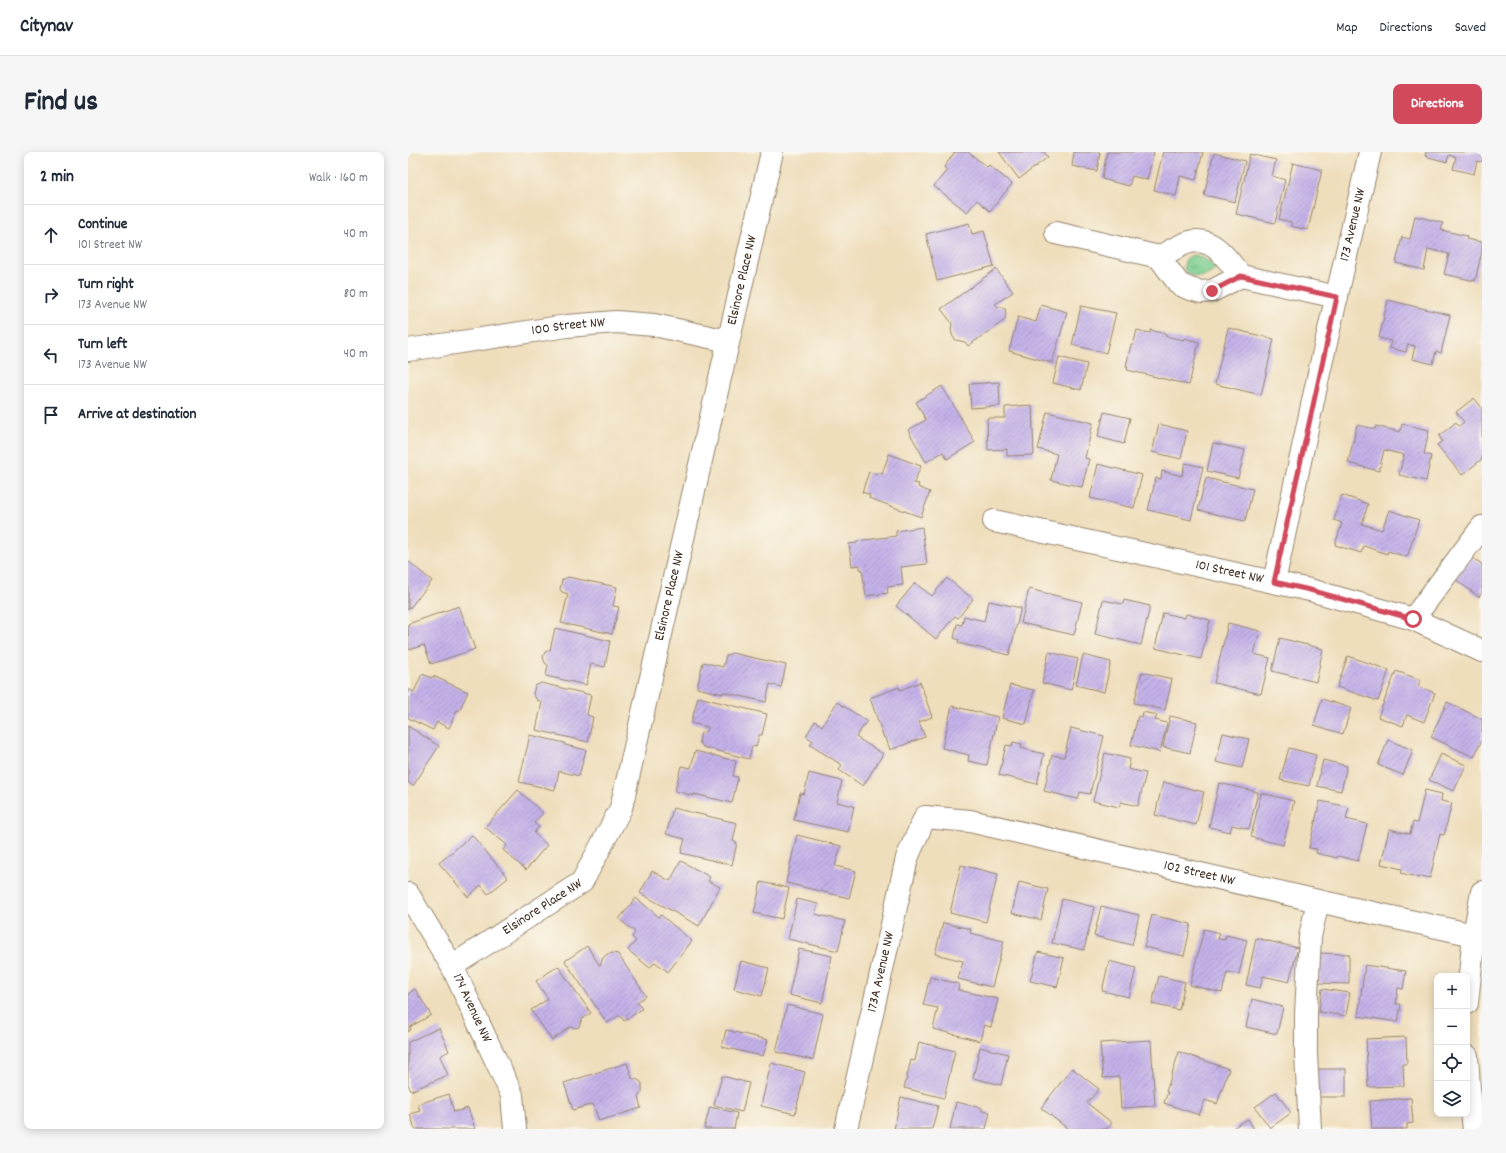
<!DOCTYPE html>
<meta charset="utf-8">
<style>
body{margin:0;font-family:Dekko,sans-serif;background:#f6f6f7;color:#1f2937}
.controls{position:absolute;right:12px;bottom:12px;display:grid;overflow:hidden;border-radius:8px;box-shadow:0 2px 10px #0003}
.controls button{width:36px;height:36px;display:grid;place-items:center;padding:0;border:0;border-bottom:1px solid #e0e1e3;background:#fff;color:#1f2937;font:20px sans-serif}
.stop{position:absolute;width:12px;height:12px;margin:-9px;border:3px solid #d1495b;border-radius:50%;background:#fff}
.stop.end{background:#d1495b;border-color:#fff;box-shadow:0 1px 4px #0008}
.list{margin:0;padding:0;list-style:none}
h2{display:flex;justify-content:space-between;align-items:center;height:52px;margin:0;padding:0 16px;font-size:17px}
h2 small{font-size:13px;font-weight:400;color:#747a83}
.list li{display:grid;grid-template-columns:26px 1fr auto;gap:12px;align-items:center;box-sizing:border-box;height:60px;padding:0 16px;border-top:1px solid #e0e1e3}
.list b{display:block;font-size:15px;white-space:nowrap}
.list p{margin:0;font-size:13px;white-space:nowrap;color:#747a83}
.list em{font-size:13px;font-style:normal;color:#747a83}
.icon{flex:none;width:22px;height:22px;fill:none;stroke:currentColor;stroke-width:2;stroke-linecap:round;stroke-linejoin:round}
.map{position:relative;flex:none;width:1074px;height:977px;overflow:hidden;border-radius:8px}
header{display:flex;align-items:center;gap:24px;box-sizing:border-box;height:56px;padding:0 20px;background:#fff;border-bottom:1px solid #e0e1e3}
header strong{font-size:19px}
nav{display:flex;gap:22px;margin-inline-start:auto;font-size:14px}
.intro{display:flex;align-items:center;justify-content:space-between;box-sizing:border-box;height:96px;padding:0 24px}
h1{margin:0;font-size:28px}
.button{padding:10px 18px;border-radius:8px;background:#d1495b;color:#fff;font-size:14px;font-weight:700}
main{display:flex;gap:24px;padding:0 24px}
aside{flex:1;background:#fff;border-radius:8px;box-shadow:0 2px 10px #0003}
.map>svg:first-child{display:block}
.grass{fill:url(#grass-tufts);stroke:#5c7c57}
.building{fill:url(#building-hatch)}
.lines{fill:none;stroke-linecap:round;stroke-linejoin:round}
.minor-casing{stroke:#95846d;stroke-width:24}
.minor{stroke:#fff;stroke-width:22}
.route{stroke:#d1495b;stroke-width:5}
.labels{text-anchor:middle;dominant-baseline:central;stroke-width:3;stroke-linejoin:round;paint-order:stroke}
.street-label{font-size:14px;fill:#3b2a1e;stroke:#fbf7ec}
</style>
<header>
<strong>Citynav</strong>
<nav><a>Map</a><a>Directions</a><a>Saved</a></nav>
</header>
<div class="intro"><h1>Find us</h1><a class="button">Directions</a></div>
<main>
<aside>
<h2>2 min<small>Walk · 160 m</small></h2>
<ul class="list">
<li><svg class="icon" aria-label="ahead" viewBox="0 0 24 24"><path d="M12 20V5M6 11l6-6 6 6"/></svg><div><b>Continue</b><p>101 Street NW</p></div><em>40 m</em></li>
<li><svg class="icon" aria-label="right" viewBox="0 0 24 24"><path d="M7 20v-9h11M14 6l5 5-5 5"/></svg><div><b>Turn right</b><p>173 Avenue NW</p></div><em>80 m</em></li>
<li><svg class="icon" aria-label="left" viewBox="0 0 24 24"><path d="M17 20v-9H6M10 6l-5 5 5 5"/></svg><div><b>Turn left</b><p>173 Avenue NW</p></div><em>40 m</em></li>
<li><svg class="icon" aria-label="arrive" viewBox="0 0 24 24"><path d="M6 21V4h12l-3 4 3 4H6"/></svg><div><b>Arrive at destination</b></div></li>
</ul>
</aside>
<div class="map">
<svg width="1074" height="977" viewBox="0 0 1074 977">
<defs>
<pattern id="grass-tufts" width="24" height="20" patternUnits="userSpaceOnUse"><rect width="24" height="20" fill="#7dce90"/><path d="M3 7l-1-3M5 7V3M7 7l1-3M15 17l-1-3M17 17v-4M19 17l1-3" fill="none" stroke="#68a775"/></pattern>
<pattern id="building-hatch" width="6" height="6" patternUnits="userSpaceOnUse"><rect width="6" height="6" fill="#c4b2ea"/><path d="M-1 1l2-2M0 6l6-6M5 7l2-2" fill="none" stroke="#a091bd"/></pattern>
</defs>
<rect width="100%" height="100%" fill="#fbf7ec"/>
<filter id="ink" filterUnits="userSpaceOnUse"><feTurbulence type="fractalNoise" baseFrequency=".025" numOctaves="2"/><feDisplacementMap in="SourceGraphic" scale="8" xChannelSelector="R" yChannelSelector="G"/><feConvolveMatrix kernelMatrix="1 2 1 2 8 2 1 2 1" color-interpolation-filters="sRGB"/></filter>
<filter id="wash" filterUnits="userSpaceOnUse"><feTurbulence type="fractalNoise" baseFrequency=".012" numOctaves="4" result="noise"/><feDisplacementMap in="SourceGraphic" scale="16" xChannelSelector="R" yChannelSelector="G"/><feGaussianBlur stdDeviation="0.9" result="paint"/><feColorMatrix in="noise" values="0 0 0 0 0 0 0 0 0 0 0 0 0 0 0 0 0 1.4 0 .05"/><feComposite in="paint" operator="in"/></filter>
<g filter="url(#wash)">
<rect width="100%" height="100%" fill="#efdebc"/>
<path class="grass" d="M 788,103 L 800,109 L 808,116 C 795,134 763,121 782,104 Z"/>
<g id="blocks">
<g class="building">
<path d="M 547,0 L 560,0 L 579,15 L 581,13 L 604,32 L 582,59 L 569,48 L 559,60 L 526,34 L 539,18 L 536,15 Z"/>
<path d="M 591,0 L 636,0 L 640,5 L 611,27 Z"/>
<path d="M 666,0 L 692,0 L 689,19 L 664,14 Z"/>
<path d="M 699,0 L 746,0 L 739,28 L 724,24 L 721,34 L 694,27 Z"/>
<path d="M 755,0 L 795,0 L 788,28 L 772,24 L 768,44 L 746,38 Z"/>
<path d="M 1018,0 L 1074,0 L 1074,8 L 1073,10 L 1069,9 L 1066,22 L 1045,17 L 1048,5 L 1041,3 L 1039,10 L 1017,4 Z"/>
<path d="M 806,1 L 837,9 L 827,50 L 796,43 Z"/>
<path d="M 842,2 L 868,8 L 864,24 L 877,28 L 867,71 L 828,62 Z"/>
<path d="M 885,11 L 914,18 L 900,78 L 883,74 L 883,70 L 871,67 Z"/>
<path d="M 1007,64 L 1035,71 L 1033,78 L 1059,84 L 1058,87 L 1074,90 L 1074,99 L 1067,129 L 1036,122 L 1041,102 L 1020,97 L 1016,118 L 988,111 L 994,85 L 1002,87 Z"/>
<path d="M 561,71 L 564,82 L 576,79 L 586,114 L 529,129 L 518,82 Z"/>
<path d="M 588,117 L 605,140 L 587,152 L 590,155 L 594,155 L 597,157 L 598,162 L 597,165 L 598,167 L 560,194 L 557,190 L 548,188 L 545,185 L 543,178 L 544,171 L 533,157 Z"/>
<path d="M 980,148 L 1042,163 L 1033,201 L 1028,199 L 1025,212 L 1004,207 L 1007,194 L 1000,192 L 998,200 L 981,196 L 983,189 L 971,186 Z"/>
<path d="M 633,153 L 659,160 L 644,211 L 601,199 L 610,165 L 628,170 Z"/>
<path d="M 673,154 L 708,161 L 698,201 L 664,193 Z"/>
<path d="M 820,176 L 866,187 L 853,243 L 807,232 Z"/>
<path d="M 729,178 L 742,181 L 743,178 L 758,182 L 757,184 L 776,188 L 776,186 L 791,190 L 781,233 L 719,218 L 720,214 L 718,214 L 723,193 L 725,193 Z"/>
<path d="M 651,205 L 679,212 L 673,238 L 645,231 Z"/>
<path d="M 591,230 L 592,254 L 563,256 L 561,232 Z"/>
<path d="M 534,234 L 567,290 L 539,307 L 535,300 L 518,310 L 500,278 L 518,268 L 508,250 Z"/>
<path d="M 1066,246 L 1074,256 L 1074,307 L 1054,323 L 1029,293 L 1034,289 L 1031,284 L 1048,270 L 1051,274 L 1056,270 L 1048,260 Z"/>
<path d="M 624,253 L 626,303 L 599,304 L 599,297 L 580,298 L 579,266 L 597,266 L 597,255 Z"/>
<path d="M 639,260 L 685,271 L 677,306 L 681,307 L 674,335 L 643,328 L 649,302 L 630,297 Z"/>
<path d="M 696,260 L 722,266 L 716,292 L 690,285 Z"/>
<path d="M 751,272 L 779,279 L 773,307 L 744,300 Z"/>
<path d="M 994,272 L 1021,278 L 1016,302 L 1023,304 L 1018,329 L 991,323 L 996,303 L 976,298 L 971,319 L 940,311 L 949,273 L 967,277 L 968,274 L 992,280 Z"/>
<path d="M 805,291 L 837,298 L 830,326 L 799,319 Z"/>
<path d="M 481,302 L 513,314 L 506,331 L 511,332 L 510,335 L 522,340 L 513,365 L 461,346 L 462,343 L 454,340 L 461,320 L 469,323 L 470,320 L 474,322 Z"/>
<path d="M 777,311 L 795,315 L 783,368 L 740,358 L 748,326 L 753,327 L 754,319 L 774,324 Z"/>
<path d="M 690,312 L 734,323 L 726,356 L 682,346 Z"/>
<path d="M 798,326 L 845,337 L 837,369 L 790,358 Z"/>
<path d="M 934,343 L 960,352 L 954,372 L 974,378 L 981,358 L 1011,368 L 999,405 L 980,399 L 979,402 L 956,394 L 953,401 L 927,393 L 934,371 L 926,368 Z"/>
<path d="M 514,375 L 519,412 L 493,415 L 495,433 L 479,435 L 480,441 L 458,444 L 454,417 L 452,417 L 452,413 L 444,414 L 441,392 L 449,391 L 449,389 L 488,384 L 488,379 Z"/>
<path d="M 1063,405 L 1074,412 L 1074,440 L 1071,445 L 1047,427 Z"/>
<path d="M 0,409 L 24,429 L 0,458 Z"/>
<path d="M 160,425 L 209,435 L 205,454 L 211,455 L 204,482 L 153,471 L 160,442 L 154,440 L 152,437 L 154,428 Z"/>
<path d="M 539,426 L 565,447 L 550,466 L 547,464 L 528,487 L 488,454 L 507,431 L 524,444 Z"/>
<path d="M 621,437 L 674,450 L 666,483 L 613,471 Z"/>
<path d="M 695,448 L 715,452 L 716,448 L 742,454 L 733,493 L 687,482 Z"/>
<path d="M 581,449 L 613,456 L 601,503 L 550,491 L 551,488 L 546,486 L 549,472 L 554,473 L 556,464 L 576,469 Z"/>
<path d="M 51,454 L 67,497 L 23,512 L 16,493 L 1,498 L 0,472 Z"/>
<path d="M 755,461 L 777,466 L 778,462 L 802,468 L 793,507 L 747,496 Z"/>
<path d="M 820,471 L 852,479 L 846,502 L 862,506 L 853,542 L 806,531 Z"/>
<path d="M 147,476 L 202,489 L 197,515 L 183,512 L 178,533 L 138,524 L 140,513 L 137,511 L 135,505 L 137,500 L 142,498 Z"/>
<path d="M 872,486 L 915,497 L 908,530 L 864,519 Z"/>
<path d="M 641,500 L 670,507 L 663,538 L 634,531 Z"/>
<path d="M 324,501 L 378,513 L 373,535 L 362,532 L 358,550 L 315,540 L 315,542 L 289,536 L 295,510 L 315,515 L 318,504 Z"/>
<path d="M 675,503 L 703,510 L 696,540 L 668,533 Z"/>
<path d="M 940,504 L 981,518 L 970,549 L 929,535 Z"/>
<path d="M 988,519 L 1013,528 L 1010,534 L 1027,541 L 1016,570 L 999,563 L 995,574 L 970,565 Z"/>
<path d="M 734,520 L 764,527 L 757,558 L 726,551 Z"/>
<path d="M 14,522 L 24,526 L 25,524 L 60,540 L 51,559 L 49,558 L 41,576 L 29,570 L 25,578 L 0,566 L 0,537 L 6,540 Z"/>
<path d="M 512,530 L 524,565 L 511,570 L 517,585 L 482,598 L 478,586 L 476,586 L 462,546 L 491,535 L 492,538 Z"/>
<path d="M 133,531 L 183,543 L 179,563 L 185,565 L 180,590 L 128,578 L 134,550 L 129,548 L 125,542 L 127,534 Z"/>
<path d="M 602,533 L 626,538 L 618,572 L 594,566 Z"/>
<path d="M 290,545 L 359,562 L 354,583 L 351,583 L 348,595 L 344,594 L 341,607 L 295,595 L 291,590 L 293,581 L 299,579 L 300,575 L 283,571 Z"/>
<path d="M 914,547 L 943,556 L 935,582 L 906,573 Z"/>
<path d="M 429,550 L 459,569 L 448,585 L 475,602 L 455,634 L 431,618 L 434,613 L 402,593 L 405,589 L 398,584 L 407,569 L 414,574 Z"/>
<path d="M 1039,550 L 1074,567 L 1074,588 L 1066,605 L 1023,585 Z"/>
<path d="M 544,554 L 590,565 L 579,613 L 560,609 L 561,603 L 534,596 Z"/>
<path d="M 735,560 L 749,563 L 747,568 L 759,571 L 752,600 L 723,593 L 730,564 L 734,565 Z"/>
<path d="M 762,564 L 789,570 L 782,601 L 755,595 Z"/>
<path d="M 0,574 L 31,594 L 5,634 L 0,630 Z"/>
<path d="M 663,576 L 696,584 L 682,642 L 672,640 L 670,647 L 636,639 L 644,603 L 656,605 Z"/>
<path d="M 815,581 L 841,587 L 834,616 L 808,610 Z"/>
<path d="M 122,583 L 157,591 L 157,593 L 178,598 L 171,624 L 151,619 L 147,638 L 111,630 Z"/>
<path d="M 980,588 L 1005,598 L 995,623 L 970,613 Z"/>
<path d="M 605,590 L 614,592 L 613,596 L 636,602 L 629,632 L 591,623 L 598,593 L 604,594 Z"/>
<path d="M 881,596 L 908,603 L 901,634 L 872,628 Z"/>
<path d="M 287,599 L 328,609 L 325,624 L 330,625 L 324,651 L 286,642 L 286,644 L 267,639 L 273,614 L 283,616 Z"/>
<path d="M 697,601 L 722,607 L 720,617 L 738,621 L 730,654 L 713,650 L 711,655 L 685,649 Z"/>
<path d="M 1033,602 L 1058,613 L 1046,639 L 1021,628 Z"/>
<path d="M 915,608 L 939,614 L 933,639 L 909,634 Z"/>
<path d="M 401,621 L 434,629 L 429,650 L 446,654 L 440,680 L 386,668 L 392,641 L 396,642 Z"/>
<path d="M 755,630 L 796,640 L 788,673 L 747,663 Z"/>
<path d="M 811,631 L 850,640 L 841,677 L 824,673 L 822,680 L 801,675 Z"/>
<path d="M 110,638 L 135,661 L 126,671 L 131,675 L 126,681 L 139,693 L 118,718 L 95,698 L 99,693 L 77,675 Z"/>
<path d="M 1017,638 L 1034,642 L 1033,649 L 1044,651 L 1036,683 L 1032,682 L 1022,726 L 1013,724 L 1012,726 L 993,721 L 994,717 L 973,712 L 981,677 L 1002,682 L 1005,670 L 1009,671 Z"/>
<path d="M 853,641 L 886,649 L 875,693 L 843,685 Z"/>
<path d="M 912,649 L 941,655 L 938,667 L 959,672 L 950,709 L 930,704 L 929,706 L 908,701 L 909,697 L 901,696 Z"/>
<path d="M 265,656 L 329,671 L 325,689 L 329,691 L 324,713 L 273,701 L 277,687 L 258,682 Z"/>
<path d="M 64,683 L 100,726 L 80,742 L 73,733 L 60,745 L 31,711 Z"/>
<path d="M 389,683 L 433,694 L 427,714 L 448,719 L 441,746 L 378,731 Z"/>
<path d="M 273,709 L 302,725 L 300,729 L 312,735 L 291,774 L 232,741 L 244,719 L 262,729 Z"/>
<path d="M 553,713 L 590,722 L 578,770 L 542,761 Z"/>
<path d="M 353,730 L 381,736 L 374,767 L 346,761 Z"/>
<path d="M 611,730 L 640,737 L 633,768 L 604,761 Z"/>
<path d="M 228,746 L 251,765 L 253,763 L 284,789 L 260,820 L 247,810 L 242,816 L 220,798 L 228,789 L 224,785 L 227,780 L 211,767 Z"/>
<path d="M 389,747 L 410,752 L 407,762 L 437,769 L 430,799 L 380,787 Z"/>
<path d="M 654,747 L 686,755 L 676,798 L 644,791 Z"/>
<path d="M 693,754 L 731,763 L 724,793 L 686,784 Z"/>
<path d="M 744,763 L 783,772 L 776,804 L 736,795 Z"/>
<path d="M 535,771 L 563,777 L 562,781 L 596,789 L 584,835 L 550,827 L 555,809 L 527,802 Z"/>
<path d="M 796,777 L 812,781 L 810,787 L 817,788 L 818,783 L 839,788 L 831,822 L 819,820 L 814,841 L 782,833 Z"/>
<path d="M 848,786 L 890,796 L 881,830 L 855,824 L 852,836 L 838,833 Z"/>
<path d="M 179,794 L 192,814 L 195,806 L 199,802 L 205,801 L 210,802 L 238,844 L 229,850 L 234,857 L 216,869 L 212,863 L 199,871 L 157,809 Z"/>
<path d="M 391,797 L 424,804 L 414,851 L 381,843 Z"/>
<path d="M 630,800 L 656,806 L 649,835 L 622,829 Z"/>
<path d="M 912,801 L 941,802 L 941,832 L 911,831 Z"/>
<path d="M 333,809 L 361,816 L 354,844 L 326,837 Z"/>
<path d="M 701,809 L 728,816 L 721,845 L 694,839 Z"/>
<path d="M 957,813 L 998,819 L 995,837 L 990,836 L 988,852 L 993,852 L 990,870 L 950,864 Z"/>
<path d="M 150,814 L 183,861 L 174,867 L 171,875 L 166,876 L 162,875 L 144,888 L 123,858 L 140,847 L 128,829 Z"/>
<path d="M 751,824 L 777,830 L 771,858 L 744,852 Z"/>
<path d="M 522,825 L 551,832 L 550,838 L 590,847 L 583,875 L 576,873 L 572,889 L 525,877 L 530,856 L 515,853 Z"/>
<path d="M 7,837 L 23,863 L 2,875 L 3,878 L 0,880 L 0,842 Z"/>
<path d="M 914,837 L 942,841 L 938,864 L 911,860 Z"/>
<path d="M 844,847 L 875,855 L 869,882 L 838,875 Z"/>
<path d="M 379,853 L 415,862 L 405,908 L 368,900 Z"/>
<path d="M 31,876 L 41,899 L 32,904 L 40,923 L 3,939 L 0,932 L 0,890 Z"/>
<path d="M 318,878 L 360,888 L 355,904 L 314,895 Z"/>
<path d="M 998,885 L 999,912 L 995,912 L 996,934 L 960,935 L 958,887 Z"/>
<path d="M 743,888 L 747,954 L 713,956 L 711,925 L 695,926 L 692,891 Z"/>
<path d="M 511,890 L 547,899 L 536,946 L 496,936 L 503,908 L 507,909 Z"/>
<path d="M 572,895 L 600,902 L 593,933 L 565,926 Z"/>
<path d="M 771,900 L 821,917 L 809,952 L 797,948 L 791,963 L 756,951 L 760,940 L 758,940 Z"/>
<path d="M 219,911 L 224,926 L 230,928 L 234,931 L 234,940 L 230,945 L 233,956 L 191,969 L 185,952 L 165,958 L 156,931 Z"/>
<path d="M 363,911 L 397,920 L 387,962 L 353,954 Z"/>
<path d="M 664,916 L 691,937 L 679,951 L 704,971 L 699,977 L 660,977 L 633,956 Z"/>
<rect x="909" y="917" width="29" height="28"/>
<path d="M 314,924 L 341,931 L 334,960 L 306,953 Z"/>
<path d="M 868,940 L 883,961 L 862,976 L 847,955 Z"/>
<path d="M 41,942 L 46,960 L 60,956 L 67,977 L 7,977 L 2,962 L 12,959 L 10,952 Z"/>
<path d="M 493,945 L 530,954 L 524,977 L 486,977 Z"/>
<path d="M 1003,946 L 1005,971 L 999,972 L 999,977 L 964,977 L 962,949 Z"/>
<path d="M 548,950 L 574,956 L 574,959 L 582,960 L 578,977 L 542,977 Z"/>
<path d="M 302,955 L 329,961 L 326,977 L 296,977 Z"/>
<path d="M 840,967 L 846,977 L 823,977 Z"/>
</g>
</g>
</g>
<g filter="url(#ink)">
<use href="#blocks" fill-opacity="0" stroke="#95846d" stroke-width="1"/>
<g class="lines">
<defs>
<g id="minor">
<path d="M 648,81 L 751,105 L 771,132 L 782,137 L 793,140 L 804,139 L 833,124 L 929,145"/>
<path d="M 751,105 C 759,101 773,92 782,90 C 806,84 820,109 833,124"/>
<path id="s1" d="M 0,198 L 159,174 L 208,170 L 246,173 L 320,189"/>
<path id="s2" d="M 586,369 L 902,438 L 1005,467 L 1074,499"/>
<path id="s3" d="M 866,430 L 911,221 L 962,0"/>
<path d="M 1005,467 L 1074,375"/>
<path id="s4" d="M 0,742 L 44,814 L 104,943 L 107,977"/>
<path id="s5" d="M 44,814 L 174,730 L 213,656 L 364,0"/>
<path d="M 1059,851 L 1066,783 L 1074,740"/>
<path d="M 1059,904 L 1061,936 L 1066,977"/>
<path id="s6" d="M 438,977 L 499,706 L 517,665 L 562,669 L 910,749 L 1066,783"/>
<path d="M 902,977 L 898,902 L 898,861 L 902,785 L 910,749"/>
</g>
</defs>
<use href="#minor" class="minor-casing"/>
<use href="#minor" class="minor"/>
</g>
</g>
<g class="lines" filter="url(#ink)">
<path class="route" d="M 804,139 L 833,124 L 929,145 L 866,430 L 902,438 L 1005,467"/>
</g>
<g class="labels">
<g class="street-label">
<text stroke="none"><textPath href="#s3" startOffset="366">173 Avenue NW</textPath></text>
<text stroke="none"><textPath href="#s5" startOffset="780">Elsinore Place NW</textPath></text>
<text stroke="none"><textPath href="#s1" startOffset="162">100 Street NW</textPath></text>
<text stroke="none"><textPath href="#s2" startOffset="241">101 Street NW</textPath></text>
<text stroke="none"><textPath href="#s5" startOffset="456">Elsinore Place NW</textPath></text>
<text stroke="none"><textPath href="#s6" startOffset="603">102 Street NW</textPath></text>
<text stroke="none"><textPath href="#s5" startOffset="108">Elsinore Place NW</textPath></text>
<text stroke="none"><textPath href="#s6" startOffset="161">173A Avenue NW</textPath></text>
<text stroke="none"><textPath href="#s4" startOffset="131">174 Avenue NW</textPath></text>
</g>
</g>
</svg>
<div class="controls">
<button>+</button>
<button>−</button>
<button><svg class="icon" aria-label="locate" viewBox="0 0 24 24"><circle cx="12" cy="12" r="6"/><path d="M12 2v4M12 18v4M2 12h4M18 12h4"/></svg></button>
<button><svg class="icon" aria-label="layers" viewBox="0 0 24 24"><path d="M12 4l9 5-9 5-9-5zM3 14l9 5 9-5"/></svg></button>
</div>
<div class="stop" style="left:1005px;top:467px"></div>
<div class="stop end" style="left:804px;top:139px"></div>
</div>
</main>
